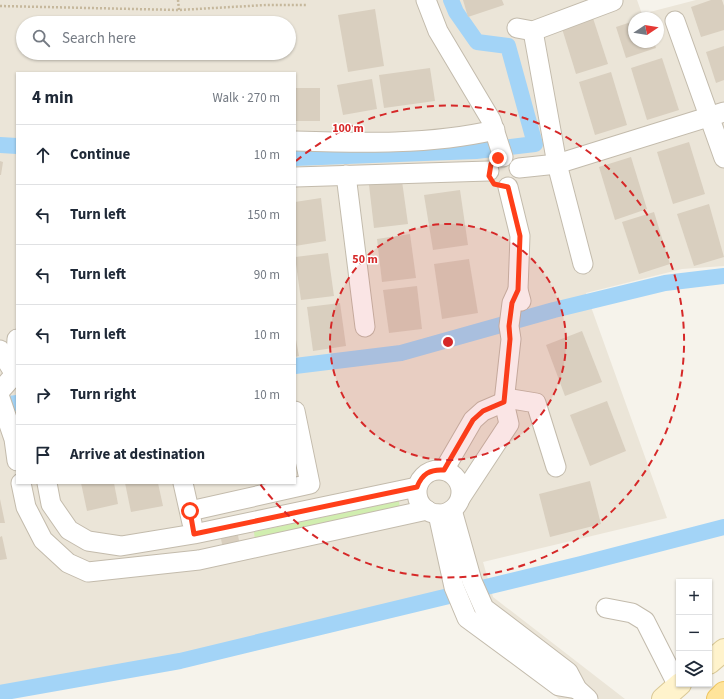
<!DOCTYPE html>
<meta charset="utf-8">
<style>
body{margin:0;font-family:"Source Sans 3",sans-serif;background:#f6f6f7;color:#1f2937}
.controls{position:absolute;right:12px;bottom:12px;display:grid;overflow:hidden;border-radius:0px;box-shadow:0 1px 3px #0004}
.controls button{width:36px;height:36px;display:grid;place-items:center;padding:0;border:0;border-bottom:1px solid #e0e1e3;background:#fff;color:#1f2937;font:20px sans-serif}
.compass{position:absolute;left:628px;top:12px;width:36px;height:36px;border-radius:50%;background:#fff;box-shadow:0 1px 3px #0004;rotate:78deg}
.stop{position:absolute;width:12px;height:12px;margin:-9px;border:3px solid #ff3f19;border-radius:50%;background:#fff}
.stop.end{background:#ff3f19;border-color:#fff;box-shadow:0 1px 4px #0008}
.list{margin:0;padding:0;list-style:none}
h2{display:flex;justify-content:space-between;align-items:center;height:52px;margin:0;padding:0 16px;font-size:17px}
h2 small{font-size:13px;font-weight:400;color:#747a83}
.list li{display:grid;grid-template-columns:26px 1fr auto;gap:12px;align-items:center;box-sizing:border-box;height:60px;padding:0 16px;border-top:1px solid #e0e1e3}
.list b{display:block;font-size:15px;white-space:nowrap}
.list em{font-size:13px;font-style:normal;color:#747a83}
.icon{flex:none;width:22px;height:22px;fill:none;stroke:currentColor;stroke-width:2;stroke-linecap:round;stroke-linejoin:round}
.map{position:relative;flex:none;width:724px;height:699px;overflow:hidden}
.search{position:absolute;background:#fff;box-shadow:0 1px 3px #0004;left:16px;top:16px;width:280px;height:44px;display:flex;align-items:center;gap:10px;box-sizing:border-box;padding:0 14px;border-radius:22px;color:#747a83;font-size:15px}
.panel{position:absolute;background:#fff;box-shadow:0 1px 3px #0004;left:16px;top:72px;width:280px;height:412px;border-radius:0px}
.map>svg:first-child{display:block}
.residential{fill:#ebe5d8;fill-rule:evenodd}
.green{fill:#d1eeb0}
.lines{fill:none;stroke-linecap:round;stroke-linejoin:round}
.canal{stroke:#a3d4f7;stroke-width:16}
.building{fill:#d9cfbf}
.minor-casing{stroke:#c3bbac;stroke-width:21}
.secondary-casing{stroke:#dac997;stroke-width:24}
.primary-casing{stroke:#efc660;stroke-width:24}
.path{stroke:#c6b89c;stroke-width:2.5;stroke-dasharray:2 2;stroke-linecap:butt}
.minor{stroke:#fff;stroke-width:19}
.secondary{stroke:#fff3cc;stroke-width:22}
.primary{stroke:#ffe49b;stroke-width:22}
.route{stroke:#ff3f19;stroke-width:5}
.ring{fill:none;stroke:#d62828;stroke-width:2;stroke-dasharray:7 5}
.centre{fill:#d62828;stroke:#fff;stroke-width:2}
.ring-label{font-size:12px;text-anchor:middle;font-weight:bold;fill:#d62828;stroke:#fff;stroke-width:3;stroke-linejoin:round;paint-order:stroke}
</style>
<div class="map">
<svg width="724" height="699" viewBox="0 0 724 699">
<rect width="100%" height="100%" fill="#f6f3eb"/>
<path class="residential" d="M 0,0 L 637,0 L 642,14 L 696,0 L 724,0 L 724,266 L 682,269 L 586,293 L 667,518 L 483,562 L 493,597 L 625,699 L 559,699 L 467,618 L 457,594 L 0,693 ZM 634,18 L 658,18 L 658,42 L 634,42 ZM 23,23 L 289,23 L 289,53 L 23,53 ZM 17,73 L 295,73 L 295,483 L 17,483 Z"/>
<path class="green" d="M 399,501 L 400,509 L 255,541 L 254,532 Z"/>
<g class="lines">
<g class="canal">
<path d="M 0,145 L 17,146"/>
<path d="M 295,158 L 476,151 L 535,144 L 508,46 L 477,42 L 456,12 L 451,0"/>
<path d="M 295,366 L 401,353 L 554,310 L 665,283 L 724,276"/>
<path d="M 0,405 L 17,403"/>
<path d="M 0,693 L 180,661 L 581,564 L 724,527"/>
</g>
</g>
<g class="building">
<path d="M 463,0 L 502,0 L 504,5 L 468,17 Z"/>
<path d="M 711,0 L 722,0 L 724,6 L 724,30 L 701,37 L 691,7 Z"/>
<path d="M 375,9 L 384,66 L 348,72 L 338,15 Z"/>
<path d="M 591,12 L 608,64 L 576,74 L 560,22 Z"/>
<path d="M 634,21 L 634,42 L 654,42 L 656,48 L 626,58 L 616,27 Z"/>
<path d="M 724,46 L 724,80 L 716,83 L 706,52 Z"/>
<path d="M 662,58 L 679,110 L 647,120 L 631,68 Z"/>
<path d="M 430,68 L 435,101 L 384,108 L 379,75 Z"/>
<path d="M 611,72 L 627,125 L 595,135 L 579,82 Z"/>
<path d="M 372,79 L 377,109 L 343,115 L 337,85 Z"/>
<rect x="295" y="88" width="25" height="33"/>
<path d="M 689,142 L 705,194 L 673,204 L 657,152 Z"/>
<path d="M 631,157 L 647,209 L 615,220 L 599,167 Z"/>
<path d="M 0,161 L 3,162 L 1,175 L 0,175 Z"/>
<path d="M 402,181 L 408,224 L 374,228 L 369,185 Z"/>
<path d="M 460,190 L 468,245 L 433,250 L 424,195 Z"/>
<path d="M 321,198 L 326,241 L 295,246 L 295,202 Z"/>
<path d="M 709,204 L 724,257 L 694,266 L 677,214 Z"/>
<path d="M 654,212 L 670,264 L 639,274 L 622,222 Z"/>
<path d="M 410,234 L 416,278 L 382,282 L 377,239 Z"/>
<path d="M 328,253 L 334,296 L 301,300 L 295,257 Z"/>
<path d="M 469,259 L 478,313 L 442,319 L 434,264 Z"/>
<path d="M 417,286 L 422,329 L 389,333 L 383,290 Z"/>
<path d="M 340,303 L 346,346 L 313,351 L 307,307 Z"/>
<path d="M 582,331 L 602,382 L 565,396 L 546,345 Z"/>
<path d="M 295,334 L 299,356 L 295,357 Z"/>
<path d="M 607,401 L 626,451 L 590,466 L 570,415 Z"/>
<path d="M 590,481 L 601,524 L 550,537 L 539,494 Z"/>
<path d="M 81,483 L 114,483 L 118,504 L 87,511 Z"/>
<path d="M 125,483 L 158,483 L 163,506 L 131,512 Z"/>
<path d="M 0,499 L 5,523 L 0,523 Z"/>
<path d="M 237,531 L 240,545 L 223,549 L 220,534 Z"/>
<path d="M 2,536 L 7,559 L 0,560 L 0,537 Z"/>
</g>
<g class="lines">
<defs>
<g id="minor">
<path d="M 426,0 L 438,31 L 491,120 L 503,157"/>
<path d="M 675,21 L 724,158"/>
<path d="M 517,28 L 533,31 L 613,1"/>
<path d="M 533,31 L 557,164 L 583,264"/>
<path d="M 295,141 C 361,143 430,145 495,130"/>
<path d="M 519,168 L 557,164 L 724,112"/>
<path d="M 346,175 L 365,327"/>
<path d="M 295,177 L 489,171"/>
<path d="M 508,187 L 520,236 L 518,290 L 521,301"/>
<path d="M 0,350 L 16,376"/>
<path d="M 0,391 L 15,374 L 17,339"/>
<path d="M 0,398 L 14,439 L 17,461"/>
<path d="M 505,398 L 536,403 L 556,467"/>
<circle cx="439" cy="492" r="22"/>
<path d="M 444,470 L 473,420 L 483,411 L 504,402"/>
<path d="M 21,483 L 26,507 L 43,540 L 68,563 L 88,572 L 199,560 L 427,510"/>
<path d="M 47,483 L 51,504 L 69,530 L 88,541 L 121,546 L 194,534 L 417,487"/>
<path d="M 183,483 L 192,523"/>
<path d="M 461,497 L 509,424 L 504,402 L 511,339 L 509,326 L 512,303 L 518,290"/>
<path d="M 452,510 L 472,581 L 484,608 L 568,672 L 577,689 L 588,699"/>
<path d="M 190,511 L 310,484 L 295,411"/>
<path d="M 438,514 L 454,587 L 467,618 L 559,686 L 577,689"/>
<path d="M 606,608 L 632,613 L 645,621 L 678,686"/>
</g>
<g id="secondary">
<path d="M 709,663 L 724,650"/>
<path d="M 663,699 L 680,684"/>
</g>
<path id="primary" d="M 718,699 L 724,693"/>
</defs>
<use href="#minor" class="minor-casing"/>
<use href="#secondary" class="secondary-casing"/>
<use href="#primary" class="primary-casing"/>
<g class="path">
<path d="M 178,0 L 179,10"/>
<path d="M 0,6 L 179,10 L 266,5 L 306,5"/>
</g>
<use href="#minor" class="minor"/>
<use href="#secondary" class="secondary"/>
<use href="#primary" class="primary"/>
</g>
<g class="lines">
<path class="route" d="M 190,511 L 194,534 L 417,487 C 422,474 430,469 444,470 L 473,420 L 483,411 L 504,402 L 510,339 L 509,326 L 512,303 L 518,290 L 520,236 L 508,187 L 494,184 L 489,176 L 491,164 L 498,158"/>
</g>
<circle cx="448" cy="342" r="118" fill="#d62828" fill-opacity=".12"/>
<g class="ring">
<circle cx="448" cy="342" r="118"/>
<path d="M296 161A236 236 0 1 1 260 484"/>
</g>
<circle cx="448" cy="342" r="6" class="centre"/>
<g class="ring-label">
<text x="348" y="132">100 m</text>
<text x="365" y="263">50 m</text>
</g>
</svg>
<div class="controls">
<button>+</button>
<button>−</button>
<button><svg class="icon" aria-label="layers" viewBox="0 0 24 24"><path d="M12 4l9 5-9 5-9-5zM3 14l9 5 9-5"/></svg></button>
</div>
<svg class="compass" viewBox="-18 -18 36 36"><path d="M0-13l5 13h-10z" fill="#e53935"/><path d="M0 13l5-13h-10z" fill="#747a83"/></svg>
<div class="stop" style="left:190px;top:511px"></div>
<div class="stop end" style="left:498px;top:158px"></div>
<div class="search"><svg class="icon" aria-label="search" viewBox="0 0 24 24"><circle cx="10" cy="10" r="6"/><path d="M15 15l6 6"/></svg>Search here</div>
<section class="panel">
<h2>4 min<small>Walk · 270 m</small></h2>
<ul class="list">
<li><svg class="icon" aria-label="ahead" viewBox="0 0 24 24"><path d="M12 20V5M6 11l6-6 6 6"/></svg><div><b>Continue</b></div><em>10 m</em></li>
<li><svg class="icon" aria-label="left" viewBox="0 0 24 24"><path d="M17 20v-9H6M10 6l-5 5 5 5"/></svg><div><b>Turn left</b></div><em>150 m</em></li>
<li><svg class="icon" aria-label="left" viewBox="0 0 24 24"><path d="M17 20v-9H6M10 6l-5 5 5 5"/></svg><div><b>Turn left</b></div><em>90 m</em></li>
<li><svg class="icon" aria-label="left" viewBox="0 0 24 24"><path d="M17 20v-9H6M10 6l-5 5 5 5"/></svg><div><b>Turn left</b></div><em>10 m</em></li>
<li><svg class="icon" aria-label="right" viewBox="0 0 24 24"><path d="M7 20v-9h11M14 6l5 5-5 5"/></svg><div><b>Turn right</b></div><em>10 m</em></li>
<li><svg class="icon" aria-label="arrive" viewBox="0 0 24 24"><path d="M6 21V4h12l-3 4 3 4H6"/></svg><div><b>Arrive at destination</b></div></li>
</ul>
</section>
</div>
